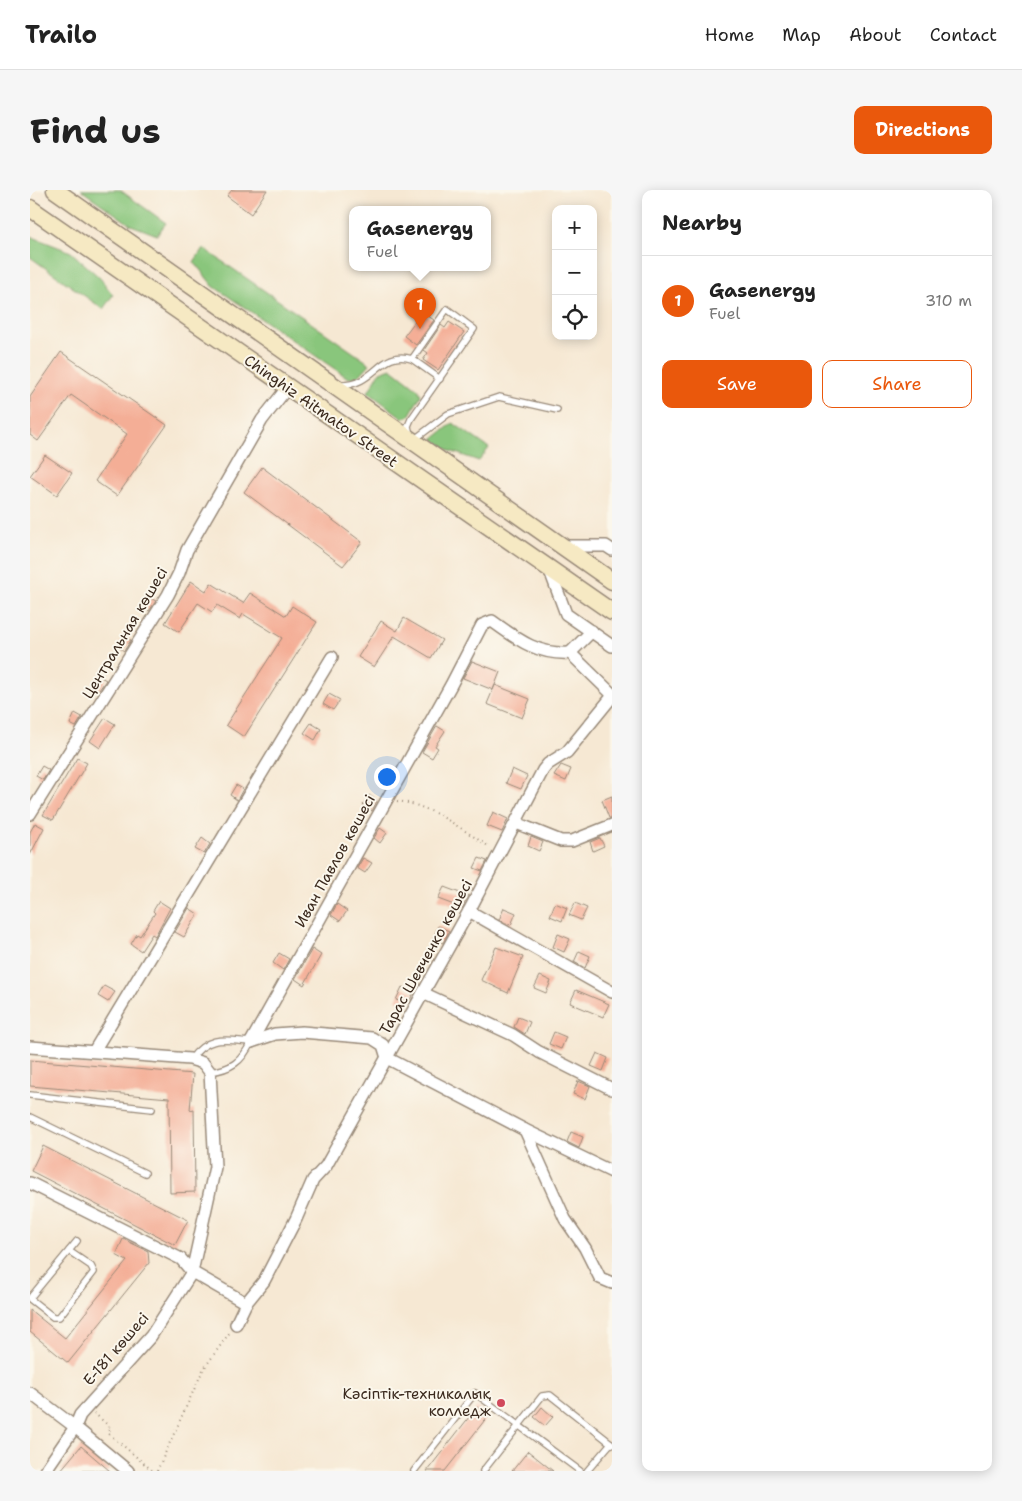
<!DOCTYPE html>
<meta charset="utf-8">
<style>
body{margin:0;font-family:"Shantell Sans",sans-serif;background:#f6f6f6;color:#222}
.controls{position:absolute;right:15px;top:15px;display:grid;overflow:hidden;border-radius:10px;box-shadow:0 2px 12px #0003}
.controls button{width:45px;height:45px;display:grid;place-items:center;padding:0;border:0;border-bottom:1px solid #e0e0e0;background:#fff;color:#222;font:25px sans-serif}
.you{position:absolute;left:356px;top:586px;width:18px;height:18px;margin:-12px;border:4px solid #fff;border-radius:50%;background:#1a73e8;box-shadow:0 0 0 8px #1a73e833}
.badge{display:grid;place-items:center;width:32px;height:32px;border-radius:50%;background:#ea580c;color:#fff;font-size:16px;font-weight:700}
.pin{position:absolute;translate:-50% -41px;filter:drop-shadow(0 1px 2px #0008)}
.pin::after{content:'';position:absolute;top:26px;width:18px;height:15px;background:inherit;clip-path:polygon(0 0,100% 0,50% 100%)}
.popup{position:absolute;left:319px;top:16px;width:142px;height:65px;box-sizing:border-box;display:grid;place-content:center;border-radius:10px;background:#fff;filter:drop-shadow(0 1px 4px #0005);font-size:16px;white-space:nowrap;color:#767676}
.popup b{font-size:19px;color:#222}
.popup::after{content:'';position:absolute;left:50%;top:100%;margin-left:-10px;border:10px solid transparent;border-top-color:#fff}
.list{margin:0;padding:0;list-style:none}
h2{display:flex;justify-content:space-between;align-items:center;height:65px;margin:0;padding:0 20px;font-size:21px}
h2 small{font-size:16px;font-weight:400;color:#767676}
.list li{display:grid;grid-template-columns:32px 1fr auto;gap:15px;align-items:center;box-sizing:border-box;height:90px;padding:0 20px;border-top:1px solid #e0e0e0}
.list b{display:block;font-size:19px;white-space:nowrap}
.list p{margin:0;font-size:16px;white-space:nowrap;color:#767676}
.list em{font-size:16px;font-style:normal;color:#767676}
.actions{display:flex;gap:10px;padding:15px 20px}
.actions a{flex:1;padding:11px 0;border:1px solid #ea580c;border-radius:10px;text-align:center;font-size:18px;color:#ea580c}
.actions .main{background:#ea580c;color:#fff}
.icon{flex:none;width:28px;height:28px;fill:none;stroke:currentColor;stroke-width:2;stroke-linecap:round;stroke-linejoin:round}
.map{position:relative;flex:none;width:582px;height:1281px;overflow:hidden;border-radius:10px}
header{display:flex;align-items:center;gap:30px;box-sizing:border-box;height:70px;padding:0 25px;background:#fff;border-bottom:1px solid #e0e0e0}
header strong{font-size:24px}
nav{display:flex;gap:28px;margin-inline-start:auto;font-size:18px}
.intro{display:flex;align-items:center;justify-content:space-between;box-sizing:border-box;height:120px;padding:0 30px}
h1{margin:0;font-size:35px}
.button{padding:12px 22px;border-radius:10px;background:#ea580c;color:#fff;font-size:18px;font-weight:700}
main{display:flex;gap:30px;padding:0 30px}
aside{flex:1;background:#fff;border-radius:10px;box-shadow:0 2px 12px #0003}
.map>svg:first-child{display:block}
.green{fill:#89c67b;stroke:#62784c}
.building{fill:#f4ae96}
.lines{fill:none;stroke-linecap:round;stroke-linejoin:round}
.lane-casing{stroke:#988978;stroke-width:8}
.street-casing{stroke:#988978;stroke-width:14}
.secondary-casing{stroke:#988978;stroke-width:19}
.path{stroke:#988978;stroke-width:2;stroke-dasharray:1 4;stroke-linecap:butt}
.lane{stroke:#fff;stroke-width:5.5}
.street{stroke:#fff;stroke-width:11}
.secondary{stroke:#f6e9c3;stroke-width:16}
.poi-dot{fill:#d1495b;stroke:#fbf7ec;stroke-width:2}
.labels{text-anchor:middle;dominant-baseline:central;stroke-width:4;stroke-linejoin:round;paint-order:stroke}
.street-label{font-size:15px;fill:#3b2a1e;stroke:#fbf7ec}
.poi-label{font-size:15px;fill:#3b2a1e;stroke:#fbf7ec;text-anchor:end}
</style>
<header>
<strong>Trailo</strong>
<nav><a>Home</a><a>Map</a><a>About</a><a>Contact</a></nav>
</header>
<div class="intro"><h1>Find us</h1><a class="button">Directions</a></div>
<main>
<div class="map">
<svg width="582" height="1281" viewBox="0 0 582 1281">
<rect width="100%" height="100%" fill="#fbf7ec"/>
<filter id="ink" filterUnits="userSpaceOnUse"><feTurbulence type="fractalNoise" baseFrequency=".02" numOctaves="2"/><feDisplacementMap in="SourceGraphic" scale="10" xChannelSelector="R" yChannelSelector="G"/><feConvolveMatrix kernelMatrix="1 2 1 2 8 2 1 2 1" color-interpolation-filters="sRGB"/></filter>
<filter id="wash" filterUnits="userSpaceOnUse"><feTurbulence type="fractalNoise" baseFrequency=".0096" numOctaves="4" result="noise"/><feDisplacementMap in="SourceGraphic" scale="20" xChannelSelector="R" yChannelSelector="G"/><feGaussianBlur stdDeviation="1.12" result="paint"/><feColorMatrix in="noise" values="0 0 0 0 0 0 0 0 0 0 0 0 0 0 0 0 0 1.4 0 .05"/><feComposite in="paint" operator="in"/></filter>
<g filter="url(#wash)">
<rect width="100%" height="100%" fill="#f6e8d3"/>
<g class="green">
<path d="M 51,0 L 90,0 L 136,33 L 127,45 L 101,35 Z"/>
<path d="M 0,46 L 41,62 L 70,88 L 83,105 L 73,119 L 0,67 Z"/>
<path d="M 173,58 L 340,174 L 327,188 L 318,188 L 183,96 L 164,72 Z"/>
<path d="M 361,178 L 388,199 L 391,205 L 379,226 L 373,228 L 338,202 L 350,182 Z"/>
<path d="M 423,233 L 459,258 L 449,271 L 420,261 L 403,249 Z"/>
</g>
<g id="blocks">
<g class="building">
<path d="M 202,0 L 237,0 L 221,24 L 197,6 Z"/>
<path d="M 392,122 L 404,130 L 386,155 L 374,146 Z"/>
<path d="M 419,132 L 434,142 L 408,180 L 393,170 L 398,163 L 394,160 L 411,135 L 415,138 Z"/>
<path d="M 31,162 L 137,235 L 87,306 L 65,291 L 97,244 L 41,205 L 8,251 L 0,245 L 0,207 Z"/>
<path d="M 15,265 L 42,283 L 27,305 L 0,286 Z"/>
<path d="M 232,277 L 332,352 L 313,376 L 214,302 Z"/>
<path d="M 161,391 L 176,401 L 181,393 L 213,413 L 220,403 L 256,426 L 262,416 L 287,432 L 214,547 L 196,535 L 252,448 L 213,424 L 210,429 L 187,415 L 182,422 L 168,413 L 149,442 L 135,433 Z"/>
<path d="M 118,407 L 126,411 L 119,421 L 113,417 Z"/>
<path d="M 374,428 L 412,450 L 401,468 L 364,446 L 344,477 L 328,467 L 351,431 L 367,441 Z"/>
<path d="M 94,447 L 101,450 L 94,461 L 88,457 Z"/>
<path d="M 442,471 L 470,482 L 463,500 L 433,488 Z"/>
<path d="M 69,486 L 76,490 L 69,500 L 63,497 Z"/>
<path d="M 465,495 L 500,509 L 492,528 L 457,514 Z"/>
<path d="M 299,504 L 310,510 L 303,520 L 293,514 Z"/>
<path d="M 45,523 L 52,527 L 46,537 L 40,534 Z"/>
<path d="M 75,528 L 85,534 L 70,558 L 60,551 Z"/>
<path d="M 281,533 L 291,539 L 285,550 L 274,543 Z"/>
<path d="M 407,536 L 415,541 L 405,556 L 408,558 L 402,568 L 392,562 Z"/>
<path d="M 47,568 L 57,573 L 23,630 L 13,625 Z"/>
<path d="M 531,575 L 541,579 L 536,591 L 524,586 Z"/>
<path d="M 12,576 L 19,580 L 13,590 L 6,586 Z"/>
<path d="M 482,579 L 497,586 L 491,599 L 476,593 Z"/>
<path d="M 206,595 L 213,599 L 207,610 L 200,605 Z"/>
<path d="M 339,605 L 347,611 L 342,621 L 333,615 Z"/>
<path d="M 582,606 L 582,628 L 579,628 L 572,610 Z"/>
<path d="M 463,622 L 478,629 L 472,642 L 457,636 Z"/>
<path d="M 5,633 L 14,638 L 0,665 L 0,642 Z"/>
<path d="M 350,638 L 357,643 L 350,653 L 344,648 Z"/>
<path d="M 501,647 L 513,652 L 509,661 L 498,656 Z"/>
<path d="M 172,648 L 180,654 L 174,664 L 165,659 Z"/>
<path d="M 570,648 L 574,656 L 563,661 L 560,652 Z"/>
<path d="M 333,668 L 342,673 L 335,683 L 327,678 Z"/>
<path d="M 449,668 L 457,671 L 452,681 L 444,678 Z"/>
<path d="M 414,697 L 438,706 L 432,718 L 408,709 Z"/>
<path d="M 129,711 L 140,718 L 125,746 L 122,744 L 111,761 L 101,754 L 107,744 L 110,746 L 125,723 L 123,721 Z"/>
<path d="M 525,713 L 537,718 L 532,731 L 520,726 Z"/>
<path d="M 545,713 L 557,718 L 551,730 L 539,725 Z"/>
<path d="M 307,714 L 317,721 L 310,731 L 301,725 Z"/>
<path d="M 159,718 L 168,724 L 154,747 L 145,742 Z"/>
<path d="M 474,718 L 486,723 L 481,735 L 469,730 Z"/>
<path d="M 408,736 L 419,741 L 413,753 L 403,749 Z"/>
<path d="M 528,744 L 540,749 L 534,762 L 523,757 Z"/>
<path d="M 466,757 L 493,767 L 478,803 L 451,790 Z"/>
<path d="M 282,759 L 291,765 L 274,795 L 265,789 Z"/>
<path d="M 549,761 L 560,766 L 555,778 L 544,772 Z"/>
<path d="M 249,763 L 259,769 L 253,780 L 243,773 Z"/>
<path d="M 510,786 L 521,791 L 516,803 L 504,798 Z"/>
<path d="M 74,796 L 85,802 L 78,812 L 68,806 Z"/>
<path d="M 372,797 L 384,802 L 378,814 L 366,810 Z"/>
<path d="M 546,800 L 579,814 L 573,827 L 540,813 Z"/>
<path d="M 488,827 L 500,832 L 495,844 L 484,837 Z"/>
<path d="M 524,842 L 536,847 L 531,859 L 519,854 Z"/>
<path d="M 567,863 L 578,868 L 573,881 L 561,876 Z"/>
<path d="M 0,870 L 163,884 L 160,920 L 164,919 L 165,1002 L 140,1003 L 139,908 L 0,896 Z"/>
<path d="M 548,891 L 560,896 L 555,909 L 543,904 Z"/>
<path d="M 541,942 L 553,947 L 549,958 L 537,952 Z"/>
<path d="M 13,956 L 158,1030 L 145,1055 L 1,981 Z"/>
<path d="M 93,1049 L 118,1061 L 119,1073 L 38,1173 L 0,1142 L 0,1120 L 35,1148 L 97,1071 L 86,1065 Z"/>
<path d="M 447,1217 L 458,1226 L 415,1281 L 397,1281 Z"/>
<path d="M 512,1217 L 523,1227 L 515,1236 L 504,1227 Z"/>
<path d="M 51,1256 L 80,1281 L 30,1281 Z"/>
<path d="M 498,1261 L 523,1281 L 482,1281 Z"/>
</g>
</g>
</g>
<g filter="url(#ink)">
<use href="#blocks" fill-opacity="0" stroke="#988978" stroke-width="1"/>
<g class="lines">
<defs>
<g id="lane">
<path d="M 382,169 L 410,189"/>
<path d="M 310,195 C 346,196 349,159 382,169 L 417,119 L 444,139 L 381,229 L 378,236 L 380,245"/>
<path d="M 385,249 L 418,224 L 469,207 L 527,220"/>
<path d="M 161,869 C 178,845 195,850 221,852 C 212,872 201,879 180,882"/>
<path d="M 0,905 L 122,919"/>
<path d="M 0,927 L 115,983"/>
<path d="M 0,1108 L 47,1051"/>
<path d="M 0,1109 L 23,1127 L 29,1127 L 64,1082 L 61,1076 L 39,1061"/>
<path d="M 384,1281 L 445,1203 L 550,1281"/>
<path d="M 453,1281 L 512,1206 L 520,1205 L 582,1254"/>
<path d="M 557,1281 L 581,1253"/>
</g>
<g id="street">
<path d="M 532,356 L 576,356 L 582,360"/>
<path d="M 519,378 L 536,424 L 582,456"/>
<path d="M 0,624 L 138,405 L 149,383 L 157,360 L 232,230 L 257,198"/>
<path d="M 486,633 L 531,651 L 542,651 L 582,635"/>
<path d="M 439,721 L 582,802"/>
<path d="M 393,803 L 483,845 L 509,862 L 582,899"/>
<path d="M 221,852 L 421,495 L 452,435 L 462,431 C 487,449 507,465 540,463"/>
<path d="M 221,852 L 245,844 L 272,842 L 342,848 L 353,855 L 357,868 L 495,940 L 582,982"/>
<path d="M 0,857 L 160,869 L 173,873 L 180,882 L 185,977 L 162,1082 L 121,1146 L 50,1225 L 45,1237 L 15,1281"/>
<path d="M 64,861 L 302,467"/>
<path d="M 495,940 L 535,1029 L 555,1058 L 570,1088 L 582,1093"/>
<path d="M 0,993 L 151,1069 L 162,1082 L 216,1113"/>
<path d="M 206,1134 L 216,1113 L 234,1091 L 266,1029 L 283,990 L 296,976 L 439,721 L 513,580 L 518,574 L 537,562 L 581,508 L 581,503 L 540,463 L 562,441"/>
<path d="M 0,1203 L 45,1237 L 98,1281"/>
</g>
<g id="secondary">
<path d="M 25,0 L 582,391"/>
<path d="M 0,18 L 582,422"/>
</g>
</defs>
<use href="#lane" class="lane-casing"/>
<use href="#street" class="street-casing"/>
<use href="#secondary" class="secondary-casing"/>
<g class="path">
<path d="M 367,611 C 404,616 430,639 460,657"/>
<path d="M 64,1223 L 81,1238 L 78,1243 L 123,1281"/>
<path d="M 127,1281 L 173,1180 L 200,1142"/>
</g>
<use href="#lane" class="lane"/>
<use href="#street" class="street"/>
<use href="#secondary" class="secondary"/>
</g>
</g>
<circle class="poi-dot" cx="471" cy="1213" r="5"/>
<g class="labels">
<g class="street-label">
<text transform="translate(291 221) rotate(35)">Chinghiz Aitmatov Street</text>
<text transform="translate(95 443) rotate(-59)">Центральная көшесі</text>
<text transform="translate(305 671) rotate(-61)">Иван Павлов көшесі</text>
<text transform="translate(396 767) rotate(-61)">Тарас Шевченко көшесі</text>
<text transform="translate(86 1159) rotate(-49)">Е-181 көшесі</text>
</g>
<g class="poi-label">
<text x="461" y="1204">Кәсіптік-техникалық<tspan x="461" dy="17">колледж</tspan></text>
</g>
</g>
</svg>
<div class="controls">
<button>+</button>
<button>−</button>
<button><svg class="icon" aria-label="locate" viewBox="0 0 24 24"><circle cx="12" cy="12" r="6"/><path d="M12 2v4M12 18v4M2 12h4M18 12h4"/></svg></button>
</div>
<div class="you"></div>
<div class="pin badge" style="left:390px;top:139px">1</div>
<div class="popup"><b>Gasenergy</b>Fuel</div>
</div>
<aside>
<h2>Nearby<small></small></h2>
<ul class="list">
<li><span class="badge">1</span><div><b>Gasenergy</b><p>Fuel</p></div><em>310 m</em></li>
</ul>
<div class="actions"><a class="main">Save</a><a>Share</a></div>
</aside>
</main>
